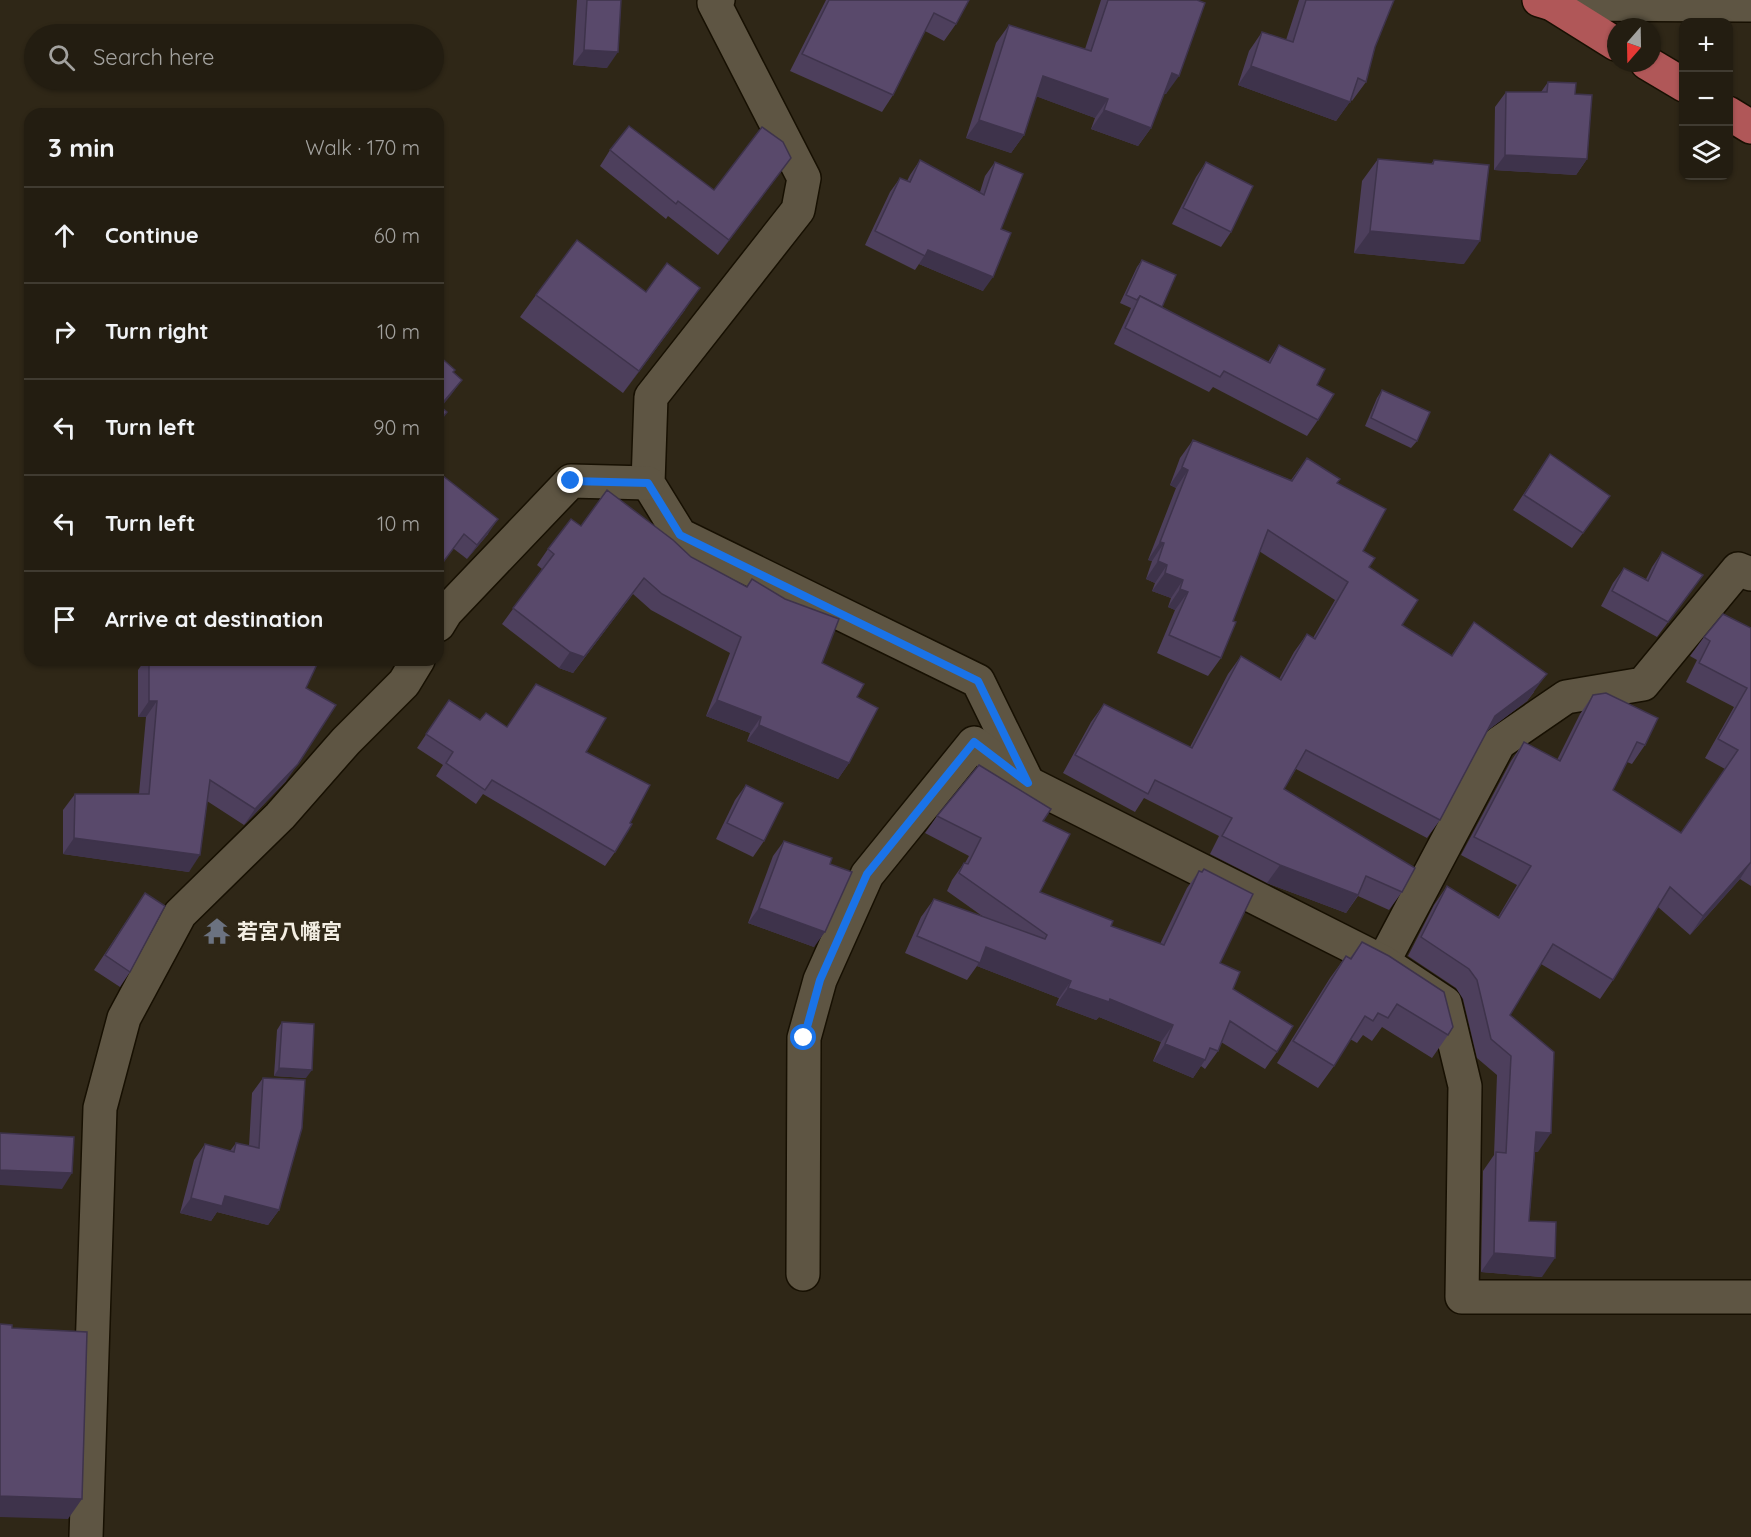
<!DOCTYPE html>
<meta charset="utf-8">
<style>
body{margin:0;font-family:Quicksand,"Noto Sans JP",sans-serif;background:#2f2a1f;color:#f1f3f6}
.controls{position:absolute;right:18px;top:18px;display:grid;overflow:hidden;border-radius:12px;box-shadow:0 2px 4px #0004}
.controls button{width:54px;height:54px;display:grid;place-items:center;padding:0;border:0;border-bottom:2px solid #403b31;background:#231d11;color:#f1f3f6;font:30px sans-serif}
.compass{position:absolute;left:1607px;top:18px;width:54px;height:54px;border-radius:50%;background:#231d11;box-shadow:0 2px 4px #0004;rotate:200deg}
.stop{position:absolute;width:18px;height:18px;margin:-14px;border:4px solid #1a73e8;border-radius:50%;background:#fff}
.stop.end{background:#1a73e8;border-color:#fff;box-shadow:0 2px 6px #0008}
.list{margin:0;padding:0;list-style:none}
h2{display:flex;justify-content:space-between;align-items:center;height:78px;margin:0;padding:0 24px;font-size:26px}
h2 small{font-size:20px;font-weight:400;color:#a3a29f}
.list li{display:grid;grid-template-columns:39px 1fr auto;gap:18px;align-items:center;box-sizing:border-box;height:96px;padding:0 24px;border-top:2px solid #403b31}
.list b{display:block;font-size:22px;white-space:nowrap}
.list em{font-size:20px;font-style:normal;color:#a3a29f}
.icon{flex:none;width:33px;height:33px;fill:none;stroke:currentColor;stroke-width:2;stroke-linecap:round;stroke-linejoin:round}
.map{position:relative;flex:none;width:1751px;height:1537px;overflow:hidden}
.search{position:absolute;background:#231d11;box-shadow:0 2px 4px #0004;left:24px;top:24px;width:420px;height:66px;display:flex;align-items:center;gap:15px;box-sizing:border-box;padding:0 21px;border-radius:33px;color:#a3a29f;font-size:22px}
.panel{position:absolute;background:#231d11;box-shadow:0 2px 4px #0004;left:24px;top:108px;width:420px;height:558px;border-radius:18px}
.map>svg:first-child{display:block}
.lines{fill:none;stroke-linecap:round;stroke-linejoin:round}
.minor-casing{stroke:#171002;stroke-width:36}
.major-casing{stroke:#171002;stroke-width:36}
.minor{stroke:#5e5543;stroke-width:33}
.major{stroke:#b05758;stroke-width:33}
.wall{fill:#4d3f5c}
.shaded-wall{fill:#3e334b}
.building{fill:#59496b;stroke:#3e334b;stroke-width:1.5}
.route{stroke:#1a73e8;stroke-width:8}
.labels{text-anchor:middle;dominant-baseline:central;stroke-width:4.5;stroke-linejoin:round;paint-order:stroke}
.poi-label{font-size:21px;font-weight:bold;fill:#f3eee3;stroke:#2f2717;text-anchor:start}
</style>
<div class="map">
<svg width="1751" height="1537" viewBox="0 0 1751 1537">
<rect width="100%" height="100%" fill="#2f2717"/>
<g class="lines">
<defs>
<g id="minor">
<path d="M 718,0 L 714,3 L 804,178 L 798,210 L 651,397 L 648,483 L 680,535 L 978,681 L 1025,777"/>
<path d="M 1552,4 L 1751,5"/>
<path d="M 438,625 L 446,612 L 571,481 L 648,483"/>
<path d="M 1383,962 L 1499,743 L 1566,697 L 1643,684 L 1738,569 L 1751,574"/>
<path d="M 803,1274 L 804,1038 L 820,980 L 867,875 L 974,743 L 1028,783 L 1383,962 L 1445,1003 L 1465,1086 L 1462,1297 L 1751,1297"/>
<path d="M 86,1537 L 100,1108 L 124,1018 L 180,914 L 280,816 L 346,741 L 404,683 L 418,660"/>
</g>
<g id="major">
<path d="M 1539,0 L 1552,4 L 1616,44"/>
<path d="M 1647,63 L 1684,85"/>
<path d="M 1728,113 L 1751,127"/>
</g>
</defs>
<use href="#minor" class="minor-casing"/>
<use href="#major" class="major-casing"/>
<use href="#minor" class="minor"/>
<use href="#major" class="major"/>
</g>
<g class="wall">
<path d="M 577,0 L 621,0 L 607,68 L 573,65 Z"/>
<path d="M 826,0 L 969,0 L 956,24 L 944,41 L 925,31 L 893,95 L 882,112 L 790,71 Z"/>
<path d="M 1101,0 L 1197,0 L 1166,94 L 1164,94 L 1151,128 L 1138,146 L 1091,129 L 1095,118 L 1036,96 L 1024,135 L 1011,153 L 966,138 L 996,43 L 1009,25 L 1085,49 Z"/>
<path d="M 1299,0 L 1394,0 L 1375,47 L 1366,82 L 1352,101 L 1351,100 L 1336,121 L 1238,85 L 1249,51 L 1262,32 L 1286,40 Z"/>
<path d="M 1548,82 L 1575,94 L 1587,159 L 1576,175 L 1494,170 L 1495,107 L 1506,92 L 1541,92 Z"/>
<path d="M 610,150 L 714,190 L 780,173 L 718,255 L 668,216 L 666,219 L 600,166 Z"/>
<path d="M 1378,159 L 1431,164 L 1434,160 L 1464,264 L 1354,253 L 1362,181 Z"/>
<path d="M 920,160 L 980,192 L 985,176 L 995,162 L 1001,229 L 983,291 L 919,264 L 915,270 L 865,245 L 890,192 L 900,178 L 907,181 L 910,175 Z"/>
<path d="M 1206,162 L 1231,232 L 1221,247 L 1172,224 L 1196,177 Z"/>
<path d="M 1142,260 L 1162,307 L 1268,362 L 1279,345 L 1317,385 L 1318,420 L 1307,436 L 1213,387 L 1209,392 L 1114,344 L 1131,308 L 1120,303 L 1137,267 Z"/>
<path d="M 646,292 L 685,310 L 623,393 L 520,317 L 536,295 Z"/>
<path d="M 1382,390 L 1417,441 L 1411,448 L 1365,426 L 1377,398 Z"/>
<path d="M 1193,440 L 1291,480 L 1307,458 L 1337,483 L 1369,567 L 1402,625 L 1451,656 L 1474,622 L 1534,692 L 1527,701 L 1488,730 L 1440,820 L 1427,838 L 1296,769 L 1284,789 L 1402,892 L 1389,910 L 1358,896 L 1346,913 L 1267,883 L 1210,854 L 1219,836 L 1144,798 L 1135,812 L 1063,773 L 1091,722 L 1104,704 L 1190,747 L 1228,674 L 1241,656 L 1279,679 L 1294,652 L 1307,634 L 1313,638 L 1335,600 L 1259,551 L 1233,621 L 1221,658 L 1208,676 L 1157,653 L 1175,610 L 1168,607 L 1171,598 L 1152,591 L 1155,583 L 1146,579 L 1152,561 L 1148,560 L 1176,488 L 1170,485 L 1180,458 Z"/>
<path d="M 1550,454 L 1610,496 L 1572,548 L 1513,510 Z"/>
<path d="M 438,472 L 488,534 L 467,559 L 454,549 Z"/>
<path d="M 581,526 L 691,557 L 746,587 L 752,579 L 822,663 L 857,697 L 849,763 L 838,779 L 747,741 L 750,733 L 706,716 L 730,653 L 651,610 L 633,594 L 573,673 L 559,668 L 502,624 L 542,569 L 537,565 L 548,549 Z"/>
<path d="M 1662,552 L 1692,590 L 1657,637 L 1601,606 L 1613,583 L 1624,568 L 1646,579 L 1652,567 Z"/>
<path d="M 1751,628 L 1751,886 L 1740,879 L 1690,935 L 1658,907 L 1613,980 L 1600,999 L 1541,964 L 1510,1015 L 1538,1152 L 1535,1152 L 1529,1221 L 1542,1277 L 1481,1272 L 1483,1171 L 1494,1155 L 1497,1075 L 1477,1058 L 1463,999 L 1456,988 L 1408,956 L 1434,905 L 1447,886 L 1498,917 L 1517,885 L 1461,855 L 1511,761 L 1524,742 L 1557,760 L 1580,714 L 1593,695 L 1645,745 L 1632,764 L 1627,762 L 1613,790 L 1681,833 L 1725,769 L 1705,758 L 1734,707 L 1686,682 L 1697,660 L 1690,656 L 1704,637 Z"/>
<path d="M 145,660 L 306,688 L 286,781 L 244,825 L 207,801 L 189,872 L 63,854 L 63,810 L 75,794 L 139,794 L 146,717 L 138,717 L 138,670 Z"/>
<path d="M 449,700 L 480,720 L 507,727 L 586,752 L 615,852 L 605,866 L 483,794 L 476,804 L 436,776 L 443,765 L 417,748 Z"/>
<path d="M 746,785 L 764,841 L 753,857 L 716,839 L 735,800 Z"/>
<path d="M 937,816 L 1043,821 L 1040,892 L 1111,926 L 1160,944 L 1187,888 L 1199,871 L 1220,963 L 1233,989 L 1277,1052 L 1265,1069 L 1221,1042 L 1218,1051 L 1205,1069 L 1201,1066 L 1193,1078 L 1153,1061 L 1161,1042 L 1099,1017 L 1096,1020 L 1056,1005 L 1059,998 L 977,966 L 967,980 L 905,953 L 921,917 L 934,899 L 985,918 L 947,891 L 952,880 L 964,863 L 965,863 L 969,856 L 925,833 Z"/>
<path d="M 784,841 L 830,864 L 814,947 L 748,923 L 773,856 Z"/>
<path d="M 145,893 L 130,972 L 120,987 L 94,970 Z"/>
<path d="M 1362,942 L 1448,1035 L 1432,1058 L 1382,1027 L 1372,1041 L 1363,1035 L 1357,1043 L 1350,1039 L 1334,1066 L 1318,1088 L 1277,1063 L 1330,978 L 1346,956 L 1350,958 Z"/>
<path d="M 282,1022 L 306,1078 L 274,1076 L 277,1030 Z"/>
<path d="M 263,1078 L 279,1210 L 268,1225 L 217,1212 L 211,1221 L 180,1213 L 194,1160 L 205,1144 L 230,1151 L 236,1143 L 249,1146 L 252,1093 Z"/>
</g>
<g class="shaded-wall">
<path d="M 584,50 L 618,52 L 607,68 L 573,65 Z"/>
<path d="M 1251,66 L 1350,102 L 1336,121 L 1238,85 Z"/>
<path d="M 1172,73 L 1179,76 L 1166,94 L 1159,92 Z"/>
<path d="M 1043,76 L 1108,99 L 1095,118 L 1030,94 Z"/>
<path d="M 1104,110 L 1151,128 L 1138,146 L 1091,129 Z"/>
<path d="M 979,120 L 1024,135 L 1011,153 L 966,138 Z"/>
<path d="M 1505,155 L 1587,159 L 1576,175 L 1494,170 Z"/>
<path d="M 791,158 L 780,173 L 718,255 L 729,240 Z"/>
<path d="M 1370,231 L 1480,241 L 1464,264 L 1354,253 Z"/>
<path d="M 928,250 L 993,277 L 983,291 L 919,264 Z"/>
<path d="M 700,288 L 685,310 L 623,393 L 639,371 Z"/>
<path d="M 462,380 L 451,395 L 438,411 L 438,409 Z"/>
<path d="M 1182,467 L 1188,470 L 1176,488 L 1170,485 Z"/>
<path d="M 498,519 L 488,534 L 467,559 L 477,545 Z"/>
<path d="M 1160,542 L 1164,543 L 1152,561 L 1148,560 Z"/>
<path d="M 1158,561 L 1167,565 L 1155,583 L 1146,579 Z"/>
<path d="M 1165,573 L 1183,580 L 1171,598 L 1152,591 Z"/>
<path d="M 644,578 L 573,673 L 559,668 L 570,652 Z"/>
<path d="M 1180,589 L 1188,592 L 1175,610 L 1168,607 Z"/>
<path d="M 1547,674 L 1527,701 L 1483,734 L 1495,716 Z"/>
<path d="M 717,700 L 761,717 L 750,733 L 706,716 Z"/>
<path d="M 149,701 L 157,701 L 146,717 L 138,717 Z"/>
<path d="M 759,725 L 849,763 L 838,779 L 747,741 Z"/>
<path d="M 298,764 L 286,781 L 244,825 L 255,809 Z"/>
<path d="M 74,838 L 200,855 L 189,872 L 63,854 Z"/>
<path d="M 1751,862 L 1740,879 L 1690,935 L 1703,916 Z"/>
<path d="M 1280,865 L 1358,895 L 1346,913 L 1267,883 Z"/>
<path d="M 759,908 L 825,932 L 814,947 L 748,923 Z"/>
<path d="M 986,947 L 1071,981 L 1059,998 L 977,966 Z"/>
<path d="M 1068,988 L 1110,999 L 1173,1025 L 1161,1042 L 1099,1017 L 1096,1020 L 1056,1005 Z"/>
<path d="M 1165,1044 L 1205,1060 L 1193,1078 L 1153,1061 Z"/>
<path d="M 279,1068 L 312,1070 L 306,1078 L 274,1076 Z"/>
<path d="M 1536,1132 L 1551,1133 L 1538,1152 L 1523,1151 Z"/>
<path d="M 0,1170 L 72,1173 L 62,1189 L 0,1185 Z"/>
<path d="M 225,1196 L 279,1210 L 268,1225 L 217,1212 L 211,1221 L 180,1213 L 191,1198 Z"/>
<path d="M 1494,1253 L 1555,1258 L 1542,1277 L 1481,1272 Z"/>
<path d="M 0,1496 L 82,1499 L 68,1519 L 0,1517 Z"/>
</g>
<g class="building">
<path d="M 587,0 L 621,0 L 618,52 L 584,50 Z"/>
<path d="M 829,0 L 969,0 L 956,24 L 934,13 L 893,95 L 802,54 Z"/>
<path d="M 1108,0 L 1197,0 L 1205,3 L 1179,76 L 1172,73 L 1151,128 L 1104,110 L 1108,99 L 1043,76 L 1024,135 L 979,120 L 1009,25 L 1091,51 Z"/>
<path d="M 1306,0 L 1394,0 L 1375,47 L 1366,82 L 1358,78 L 1350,102 L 1251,66 L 1262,32 L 1293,42 Z"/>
<path d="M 1548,82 L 1576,83 L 1575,94 L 1592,95 L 1587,159 L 1505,155 L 1506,92 L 1547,92 Z"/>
<path d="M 629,126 L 714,190 L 762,127 L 783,142 L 791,158 L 729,240 L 678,201 L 676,204 L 610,150 Z"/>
<path d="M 1378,159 L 1433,164 L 1434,160 L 1489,165 L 1480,241 L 1370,231 Z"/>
<path d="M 920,160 L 984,195 L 995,162 L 1023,174 L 1001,229 L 1011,233 L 993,277 L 928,250 L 925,256 L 875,231 L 900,178 L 910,182 Z"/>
<path d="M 1206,162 L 1253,186 L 1231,232 L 1183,208 Z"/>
<path d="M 577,240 L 646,292 L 667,263 L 700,288 L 639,371 L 536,295 Z"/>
<path d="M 1142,260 L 1176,275 L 1162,307 L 1140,296 L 1137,300 L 1126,295 Z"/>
<path d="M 1140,296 L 1270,363 L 1279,345 L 1325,369 L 1317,385 L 1334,394 L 1318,420 L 1224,371 L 1220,377 L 1125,328 Z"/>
<path d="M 438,355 L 455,370 L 453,372 L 462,380 L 440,406 L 447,412 L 438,423 Z"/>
<path d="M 1382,390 L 1430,412 L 1417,441 L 1371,418 Z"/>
<path d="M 1193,440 L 1292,481 L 1307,458 L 1340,479 L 1337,483 L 1386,509 L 1363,551 L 1375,558 L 1369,567 L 1418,600 L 1402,625 L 1452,656 L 1474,622 L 1547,674 L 1539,683 L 1495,716 L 1440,820 L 1306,750 L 1284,789 L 1415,868 L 1402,892 L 1366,876 L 1358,895 L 1280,865 L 1222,836 L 1232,818 L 1155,780 L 1148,794 L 1075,755 L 1104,704 L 1192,748 L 1241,656 L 1281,680 L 1307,634 L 1315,639 L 1348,582 L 1268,530 L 1233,621 L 1236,622 L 1221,658 L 1169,635 L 1188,592 L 1180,589 L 1183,580 L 1165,573 L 1167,565 L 1158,561 L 1164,543 L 1160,542 L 1188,470 L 1182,467 Z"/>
<path d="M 1550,454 L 1610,496 L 1583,533 L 1524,495 Z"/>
<path d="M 438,472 L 498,519 L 477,545 L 464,534 L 438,569 Z"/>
<path d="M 607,490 L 673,540 L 691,557 L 747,587 L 752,579 L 785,599 L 839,619 L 822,663 L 864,684 L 857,697 L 878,708 L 849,763 L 759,725 L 761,717 L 717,700 L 741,637 L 662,594 L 644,578 L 584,657 L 570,652 L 513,608 L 554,554 L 548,549 L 571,519 L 581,526 Z"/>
<path d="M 1662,552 L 1703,575 L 1668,622 L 1612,591 L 1624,568 L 1648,581 Z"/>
<path d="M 1723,614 L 1751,628 L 1751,862 L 1703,916 L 1670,887 L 1613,980 L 1553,944 L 1510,1015 L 1554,1052 L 1551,1133 L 1536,1132 L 1529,1221 L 1556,1222 L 1555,1258 L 1494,1253 L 1496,1152 L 1506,1153 L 1511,1056 L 1491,1039 L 1477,980 L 1469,969 L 1421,937 L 1447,886 L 1499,918 L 1531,866 L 1474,837 L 1524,742 L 1560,761 L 1593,695 L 1606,693 L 1658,718 L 1645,745 L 1637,742 L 1613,790 L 1681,833 L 1738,750 L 1718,739 L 1747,688 L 1699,663 L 1710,641 L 1704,637 Z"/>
<path d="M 149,660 L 319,660 L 306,688 L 336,705 L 298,764 L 255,809 L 210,780 L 200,855 L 74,838 L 75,794 L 149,794 L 157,701 L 149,701 Z"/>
<path d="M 536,684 L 606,718 L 586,752 L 650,785 L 630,823 L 632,824 L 615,852 L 492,780 L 485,790 L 446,763 L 453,752 L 426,734 L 449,700 L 480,720 L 486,713 L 507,727 Z"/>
<path d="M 979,765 L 1051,809 L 1043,821 L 1070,834 L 1040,892 L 1113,921 L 1111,926 L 1164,945 L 1199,871 L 1202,872 L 1204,869 L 1253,894 L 1220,963 L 1240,972 L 1233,989 L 1293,1026 L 1277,1052 L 1230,1021 L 1218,1051 L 1210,1048 L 1205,1060 L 1165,1044 L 1173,1025 L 1110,999 L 1109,1002 L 1068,988 L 1071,981 L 986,947 L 980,963 L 917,936 L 934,899 L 1045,939 L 1047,935 L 959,873 L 964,863 L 968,864 L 981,838 L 937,816 Z"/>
<path d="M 746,785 L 783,803 L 764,841 L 727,823 Z"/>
<path d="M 784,841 L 832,858 L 830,864 L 852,872 L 825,932 L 759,908 Z"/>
<path d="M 145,893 L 165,906 L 130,972 L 105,955 Z"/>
<path d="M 1362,942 L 1389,956 L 1444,992 L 1453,1027 L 1448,1035 L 1397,1004 L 1388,1018 L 1378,1013 L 1373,1021 L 1365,1016 L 1334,1066 L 1293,1041 L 1346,956 L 1351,959 Z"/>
<path d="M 282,1022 L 314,1024 L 312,1070 L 279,1068 Z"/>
<path d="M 263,1078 L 305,1080 L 302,1128 L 279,1210 L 225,1196 L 222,1206 L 191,1198 L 205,1144 L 234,1152 L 236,1143 L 259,1148 Z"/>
<path d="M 0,1133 L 74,1137 L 72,1173 L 0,1170 Z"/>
<path d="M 0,1324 L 12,1325 L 12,1328 L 87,1332 L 82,1499 L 0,1496 Z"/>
</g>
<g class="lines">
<path class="route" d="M 571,481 L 648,483 L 680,535 L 978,681 L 1028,783 L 974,742 L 867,874 L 820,980 L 804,1038"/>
</g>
<defs>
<symbol id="temple-bare" viewBox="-9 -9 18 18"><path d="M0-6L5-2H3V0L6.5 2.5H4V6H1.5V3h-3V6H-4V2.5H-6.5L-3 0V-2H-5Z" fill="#6b7280" stroke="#2f2717" stroke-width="2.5" paint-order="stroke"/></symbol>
</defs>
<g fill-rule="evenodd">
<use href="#temple-bare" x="198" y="912" width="38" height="38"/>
</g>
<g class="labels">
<g class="poi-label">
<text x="237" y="931">若宮八幡宮</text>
</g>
</g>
</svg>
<div class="controls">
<button>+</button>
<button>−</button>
<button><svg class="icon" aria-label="layers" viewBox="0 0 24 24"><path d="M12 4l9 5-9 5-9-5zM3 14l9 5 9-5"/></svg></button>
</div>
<svg class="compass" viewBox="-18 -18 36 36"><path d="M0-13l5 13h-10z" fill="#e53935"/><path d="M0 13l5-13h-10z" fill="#a3a29f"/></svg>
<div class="stop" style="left:804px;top:1038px"></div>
<div class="stop end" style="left:571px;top:481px"></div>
<div class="search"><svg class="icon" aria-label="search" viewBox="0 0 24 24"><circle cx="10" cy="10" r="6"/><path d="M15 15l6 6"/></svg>Search here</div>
<section class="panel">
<h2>3 min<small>Walk · 170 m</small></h2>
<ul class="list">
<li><svg class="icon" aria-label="ahead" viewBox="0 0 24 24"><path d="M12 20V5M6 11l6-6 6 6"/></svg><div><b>Continue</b></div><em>60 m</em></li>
<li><svg class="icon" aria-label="right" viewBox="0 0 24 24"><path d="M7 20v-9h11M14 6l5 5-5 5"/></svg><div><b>Turn right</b></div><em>10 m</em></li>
<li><svg class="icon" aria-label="left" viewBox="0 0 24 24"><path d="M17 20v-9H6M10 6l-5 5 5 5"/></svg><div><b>Turn left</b></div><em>90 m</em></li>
<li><svg class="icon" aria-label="left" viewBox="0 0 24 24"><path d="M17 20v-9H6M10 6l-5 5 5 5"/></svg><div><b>Turn left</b></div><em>10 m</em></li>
<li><svg class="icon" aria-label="arrive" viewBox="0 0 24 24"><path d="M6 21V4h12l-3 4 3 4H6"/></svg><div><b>Arrive at destination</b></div></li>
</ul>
</section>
</div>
